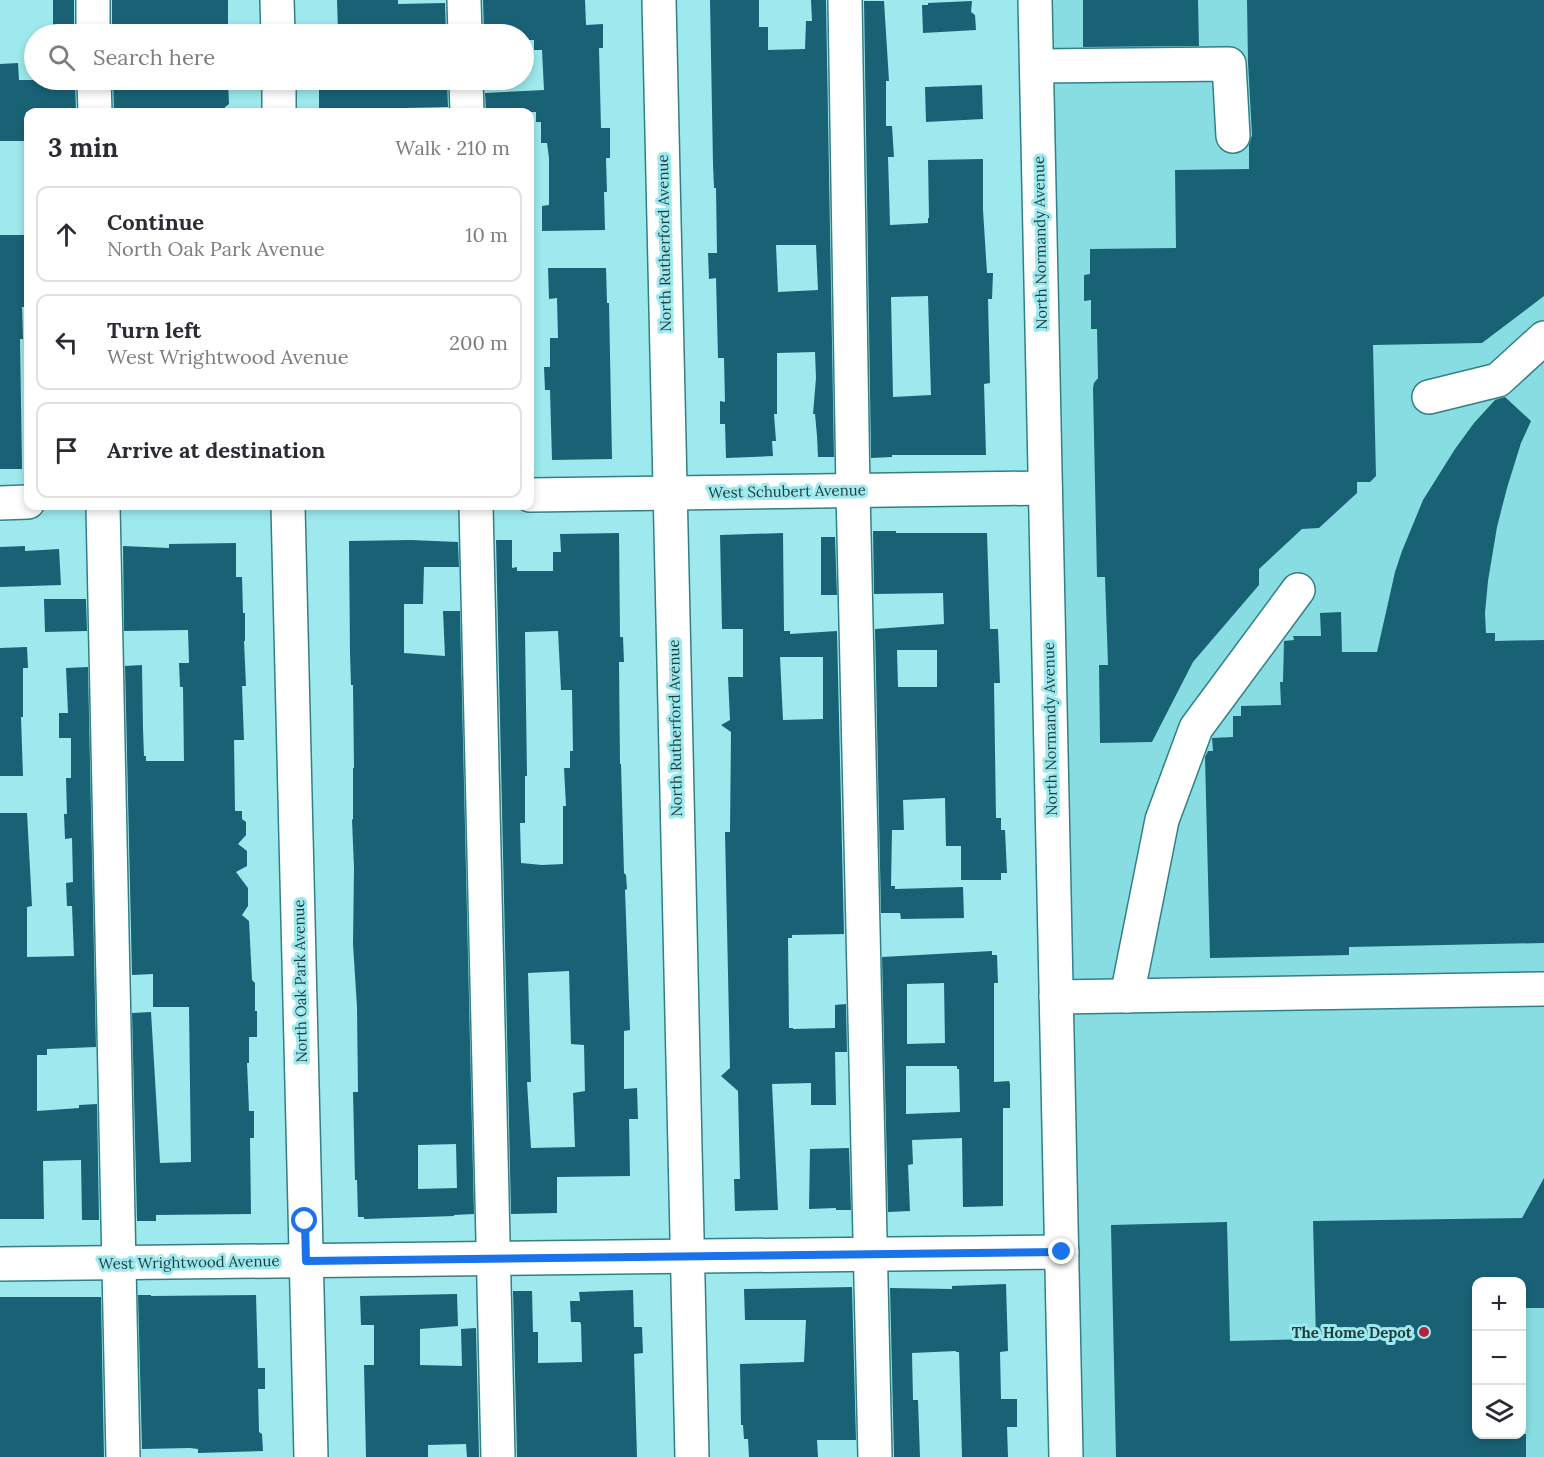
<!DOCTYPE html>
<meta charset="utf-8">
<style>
body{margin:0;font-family:Lora,serif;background:#f2f2f3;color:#2b2b33}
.controls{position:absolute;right:18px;bottom:18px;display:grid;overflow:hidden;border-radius:12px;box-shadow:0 3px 9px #0003}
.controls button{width:54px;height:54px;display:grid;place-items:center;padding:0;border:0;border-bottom:2px solid #e1e1e2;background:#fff;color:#2b2b33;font:30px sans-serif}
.stop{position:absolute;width:18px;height:18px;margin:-14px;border:4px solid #1a73e8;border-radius:50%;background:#fff}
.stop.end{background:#1a73e8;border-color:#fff;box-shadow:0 2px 6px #0008}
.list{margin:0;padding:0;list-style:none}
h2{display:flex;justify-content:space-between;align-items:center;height:78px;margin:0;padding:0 24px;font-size:26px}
h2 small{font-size:20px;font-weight:400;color:#7c7c81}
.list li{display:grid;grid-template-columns:39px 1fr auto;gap:18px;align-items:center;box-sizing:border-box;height:96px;margin:0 12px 12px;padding:0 12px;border:2px solid #e1e1e2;border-radius:12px}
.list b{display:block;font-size:22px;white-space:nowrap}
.list p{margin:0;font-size:20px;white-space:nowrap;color:#7c7c81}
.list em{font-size:20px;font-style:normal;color:#7c7c81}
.icon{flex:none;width:33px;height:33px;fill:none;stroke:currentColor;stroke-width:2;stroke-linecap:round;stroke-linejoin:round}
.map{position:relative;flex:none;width:1544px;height:1457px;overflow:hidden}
.search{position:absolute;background:#fff;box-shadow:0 3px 9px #0003;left:24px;top:24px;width:510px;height:66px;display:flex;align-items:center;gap:15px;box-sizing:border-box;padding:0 21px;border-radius:33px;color:#7c7c81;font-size:22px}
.panel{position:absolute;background:#fff;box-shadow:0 3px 9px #0003;left:24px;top:108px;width:510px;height:402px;border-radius:12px}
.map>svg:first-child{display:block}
.built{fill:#88dde2;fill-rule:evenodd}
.building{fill:#196276;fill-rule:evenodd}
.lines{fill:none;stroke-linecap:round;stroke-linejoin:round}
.minor-casing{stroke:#328084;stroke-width:36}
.minor{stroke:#fff;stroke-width:33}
.route{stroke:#1a73e8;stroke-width:8}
.poi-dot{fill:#b52336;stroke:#9de9ed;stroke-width:2}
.labels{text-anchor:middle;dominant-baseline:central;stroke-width:6;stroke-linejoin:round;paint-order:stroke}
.street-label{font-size:15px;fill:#1d3d3f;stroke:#9de9ed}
.poi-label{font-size:15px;font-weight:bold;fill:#1d3d3f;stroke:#9de9ed;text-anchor:end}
</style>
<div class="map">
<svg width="1544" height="1457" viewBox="0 0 1544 1457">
<rect width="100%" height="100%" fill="#9de9ed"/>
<path class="built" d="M 1046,0 L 1544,0 L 1544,1457 L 1082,1457 ZM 1476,1282 L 1522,1282 L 1522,1434 L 1476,1434 Z"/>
<g class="building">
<rect x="53" y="0" width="21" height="34"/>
<rect x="112" y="0" width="116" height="34"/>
<path d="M 337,0 L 398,0 L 398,4 L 445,3 L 446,34 L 433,34 L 433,28 L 338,31 Z"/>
<path d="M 483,0 L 585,0 L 586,25 L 603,24 L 603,48 L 599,48 L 601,128 L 610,128 L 610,158 L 606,158 L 607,192 L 604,192 L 605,230 L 542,231 L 542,206 L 549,205 L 549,158 L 547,143 L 541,143 L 541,122 L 536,122 L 536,112 L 486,112 L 485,93 L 544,90 L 542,50 L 534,50 L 534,40 L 525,40 L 525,34 L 484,34 Z"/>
<path d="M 710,0 L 759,0 L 759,27 L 768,27 L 768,50 L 805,49 L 806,21 L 812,21 L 811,0 L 826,0 L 834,457 L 818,457 L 817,436 L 815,414 L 813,414 L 816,378 L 815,352 L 777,353 L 777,414 L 774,414 L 776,441 L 772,441 L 773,456 L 726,458 L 725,424 L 720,424 L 720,401 L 725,402 L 724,358 L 718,358 L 716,278 L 709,279 L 708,253 L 717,253 L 716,188 L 714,188 L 713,164 ZM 776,245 L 816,245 L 818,290 L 778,292 Z"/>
<path d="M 1083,0 L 1198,0 L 1199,46 L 1083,47 Z"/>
<path d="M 1247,0 L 1544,0 L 1544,296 L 1482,343 L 1373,345 L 1376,476 L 1370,482 L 1357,482 L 1357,493 L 1319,528 L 1302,529 L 1259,569 L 1259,585 L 1193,662 L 1152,742 L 1100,743 L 1099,665 L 1108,665 L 1105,577 L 1097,577 L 1093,388 L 1094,383 L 1098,378 L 1097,329 L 1091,329 L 1091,300 L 1084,301 L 1084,275 L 1090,274 L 1090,249 L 1176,248 L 1175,170 L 1249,169 L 1249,145 L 1252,135 L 1248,63 Z"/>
<path d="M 864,1 L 884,1 L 889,81 L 886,81 L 886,126 L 892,126 L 894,157 L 888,157 L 890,225 L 928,223 L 928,218 L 929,218 L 928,160 L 983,159 L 983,210 L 987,273 L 993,273 L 992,299 L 988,299 L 990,383 L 984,384 L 986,455 L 892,455 L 892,457 L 871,458 ZM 928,296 L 931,395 L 893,397 L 891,297 Z"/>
<path d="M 972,1 L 971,12 L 975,15 L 976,30 L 923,33 L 922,5 L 928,5 L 928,3 Z"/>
<path d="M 18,63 L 19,80 L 75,80 L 76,112 L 26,112 L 26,141 L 0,141 L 0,64 Z"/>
<path d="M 113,80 L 228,80 L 229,104 L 225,107 L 225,112 L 114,112 Z"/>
<path d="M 432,80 L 447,80 L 448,107 L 319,110 L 319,85 L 417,84 L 417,82 L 432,82 Z"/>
<path d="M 982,85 L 983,119 L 926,122 L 925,87 Z"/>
<path d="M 0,235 L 28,235 L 28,307 L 22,307 L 23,339 L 20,339 L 22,469 L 0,469 Z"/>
<path d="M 548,268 L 606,268 L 607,303 L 609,303 L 612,459 L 552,460 L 550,390 L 545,390 L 544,367 L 550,367 L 550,338 L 558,338 L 557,298 L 549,299 Z"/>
<path d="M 1505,397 L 1531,421 L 1521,443 L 1507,488 L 1497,527 L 1488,581 L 1485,613 L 1486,633 L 1495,633 L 1495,641 L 1544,640 L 1544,943 L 1349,947 L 1349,955 L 1210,958 L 1205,757 L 1208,751 L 1213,751 L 1212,738 L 1233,737 L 1233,716 L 1241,716 L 1241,706 L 1281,705 L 1280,682 L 1283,682 L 1284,641 L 1294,640 L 1293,636 L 1321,636 L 1320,613 L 1341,612 L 1342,652 L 1377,652 L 1395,572 L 1402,551 L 1423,500 L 1455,449 L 1474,423 L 1495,400 Z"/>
<path d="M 873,531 L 896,531 L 896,533 L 987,533 L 990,629 L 998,629 L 1000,683 L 994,683 L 996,818 L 1001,818 L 1001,830 L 1005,830 L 1007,873 L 1001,873 L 1001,880 L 961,880 L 961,846 L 946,846 L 945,798 L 903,800 L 904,830 L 892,830 L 891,886 L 895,886 L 895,889 L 963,887 L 964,918 L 901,919 L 900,913 L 881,913 L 875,629 L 944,624 L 943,593 L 874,594 ZM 897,650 L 937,650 L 937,687 L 898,687 Z"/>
<path d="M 619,533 L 620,637 L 623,637 L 624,662 L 619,662 L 620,764 L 621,764 L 624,873 L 626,875 L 627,889 L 625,890 L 630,1030 L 624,1031 L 624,1089 L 637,1088 L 638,1119 L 629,1119 L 630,1176 L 557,1177 L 557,1213 L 511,1214 L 496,540 L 512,540 L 512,568 L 517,567 L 517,571 L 553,571 L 553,552 L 561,552 L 560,534 ZM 558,631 L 561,690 L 572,690 L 573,751 L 570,751 L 570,768 L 564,768 L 566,806 L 563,806 L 563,864 L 542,865 L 521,863 L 520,823 L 525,823 L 525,776 L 527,776 L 525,632 ZM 569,971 L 571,1044 L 584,1045 L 585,1091 L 573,1093 L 575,1147 L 531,1148 L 527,1082 L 531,1082 L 528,973 Z"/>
<path d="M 783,533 L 784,631 L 790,631 L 790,634 L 837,631 L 844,934 L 792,935 L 792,938 L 788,938 L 789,1028 L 793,1028 L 793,1029 L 835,1028 L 835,1005 L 846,1004 L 847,1052 L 835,1052 L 836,1105 L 811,1105 L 811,1083 L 772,1084 L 778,1210 L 735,1211 L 734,1179 L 740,1179 L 738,1091 L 721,1076 L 730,1068 L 725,832 L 730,832 L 731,732 L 721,725 L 730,720 L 728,677 L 743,677 L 743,629 L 722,629 L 720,535 ZM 780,657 L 823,657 L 823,719 L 783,720 Z"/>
<path d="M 821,537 L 835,537 L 837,595 L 821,595 Z"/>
<path d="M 411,540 L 458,542 L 459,567 L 424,567 L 423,604 L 404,604 L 404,653 L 445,656 L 443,611 L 460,611 L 474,1214 L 454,1215 L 454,1216 L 364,1219 L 364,1217 L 358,1217 L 357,1180 L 355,1180 L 353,1092 L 358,1092 L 357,1007 L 353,944 L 354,868 L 352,820 L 353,819 L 353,768 L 354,768 L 353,685 L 351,685 L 350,653 L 349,541 ZM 456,1144 L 457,1188 L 418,1189 L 418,1145 Z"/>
<path d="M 236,543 L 236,577 L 242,577 L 243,613 L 245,613 L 245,641 L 244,641 L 246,686 L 242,686 L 244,740 L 234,740 L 235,811 L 242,811 L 242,819 L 246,822 L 246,835 L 238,844 L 247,851 L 247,866 L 236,872 L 248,888 L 248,906 L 242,915 L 249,921 L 252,980 L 255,983 L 255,1011 L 257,1011 L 257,1037 L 249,1037 L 249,1063 L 247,1063 L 249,1111 L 254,1111 L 254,1138 L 250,1138 L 251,1214 L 156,1215 L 156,1221 L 137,1221 L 132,1013 L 151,1012 L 160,1163 L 191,1162 L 189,1007 L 153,1007 L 153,974 L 132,975 L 125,666 L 142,665 L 143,729 L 144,756 L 146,756 L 146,761 L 184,761 L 183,687 L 180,687 L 179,663 L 189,663 L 188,630 L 124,631 L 123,546 L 169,548 L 169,544 Z"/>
<path d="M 25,546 L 25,551 L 59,549 L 61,585 L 0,587 L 0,547 Z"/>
<path d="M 44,599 L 86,599 L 87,631 L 45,632 Z"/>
<path d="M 27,647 L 28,668 L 23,668 L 23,717 L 21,717 L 23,776 L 0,776 L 0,648 Z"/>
<path d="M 88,667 L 96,1047 L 47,1049 L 47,1055 L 37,1055 L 37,1111 L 79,1108 L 79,1105 L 97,1104 L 99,1220 L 82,1220 L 81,1160 L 43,1161 L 44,1219 L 0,1219 L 0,813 L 27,813 L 32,906 L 27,907 L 27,957 L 74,956 L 72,906 L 67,906 L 66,883 L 73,882 L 72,838 L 65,839 L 64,814 L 67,814 L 66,778 L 71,778 L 71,738 L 59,738 L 59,713 L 68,713 L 66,668 Z"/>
<path d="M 992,951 L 992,955 L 997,955 L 998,983 L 994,983 L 994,1082 L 1009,1081 L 1010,1084 L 1010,1108 L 1003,1108 L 1003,1206 L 963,1207 L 962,1138 L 912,1140 L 913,1164 L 908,1165 L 910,1211 L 888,1212 L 882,957 ZM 944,983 L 945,1043 L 907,1044 L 907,984 ZM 906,1066 L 957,1066 L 957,1069 L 959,1069 L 960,1112 L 906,1114 Z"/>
<path d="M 849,1148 L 851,1210 L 836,1210 L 836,1208 L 809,1209 L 810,1149 Z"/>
<path d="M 1544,1178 L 1544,1308 L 1521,1308 L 1521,1281 L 1476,1281 L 1476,1434 L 1526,1434 L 1526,1457 L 1116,1457 L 1111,1225 L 1227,1222 L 1230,1341 L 1316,1339 L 1313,1221 L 1522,1218 Z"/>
<path d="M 1006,1284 L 1008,1351 L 1000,1352 L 1001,1399 L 1017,1399 L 1017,1427 L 1007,1427 L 1008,1457 L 962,1457 L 959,1352 L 956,1352 L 956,1351 L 912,1353 L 913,1400 L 918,1400 L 920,1457 L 894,1457 L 890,1288 L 952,1289 L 952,1286 Z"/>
<path d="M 852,1287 L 856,1440 L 817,1440 L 818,1457 L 749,1457 L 748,1439 L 744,1439 L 743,1425 L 741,1425 L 740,1364 L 804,1362 L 806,1320 L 745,1320 L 744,1289 Z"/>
<path d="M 633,1290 L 634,1327 L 642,1327 L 643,1353 L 634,1354 L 637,1457 L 517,1457 L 513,1291 L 532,1291 L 533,1332 L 538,1332 L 538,1363 L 582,1362 L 581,1324 L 580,1322 L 571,1322 L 570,1301 L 580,1301 L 579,1292 Z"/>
<path d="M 457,1294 L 458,1326 L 420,1329 L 420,1365 L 462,1366 L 461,1329 L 476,1328 L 479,1457 L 467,1457 L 466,1444 L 428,1445 L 428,1457 L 366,1457 L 364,1365 L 374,1365 L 374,1325 L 361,1325 L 360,1296 Z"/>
<path d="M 138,1295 L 151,1295 L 151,1296 L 256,1295 L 258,1368 L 265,1368 L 265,1389 L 258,1389 L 259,1432 L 262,1434 L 263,1451 L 198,1453 L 198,1449 L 190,1448 L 142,1449 Z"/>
<path d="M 0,1297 L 101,1297 L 104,1457 L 0,1457 Z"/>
</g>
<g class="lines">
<defs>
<g id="minor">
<path d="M 93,0 L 93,34"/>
<path d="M 277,0 L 278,34"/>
<path d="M 464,0 L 465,34"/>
<path d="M 659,0 L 692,1457"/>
<path d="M 845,0 L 853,490 L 875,1457"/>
<path d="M 1035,0 L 1066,1457"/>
<path d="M 1037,66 L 1229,64 L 1233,136"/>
<path d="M 94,80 L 95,112"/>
<path d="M 279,80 L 279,112"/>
<path d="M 466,80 L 467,112"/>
<path d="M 1429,397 L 1498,380 L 1544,338"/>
<path d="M 530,495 L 1045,488"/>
<path d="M 0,503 L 28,502"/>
<path d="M 103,506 L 123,1457"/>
<path d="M 288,506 L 311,1457"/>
<path d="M 476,506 L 498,1457"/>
<path d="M 1127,996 L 1162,820 L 1196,728 L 1298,590"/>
<path d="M 1056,997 L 1544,989"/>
<path d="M 0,1264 L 1062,1252"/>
</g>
</defs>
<use href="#minor" class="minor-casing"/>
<use href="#minor" class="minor"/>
</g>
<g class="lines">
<path class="route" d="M 305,1221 L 306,1261 L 1062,1252"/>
</g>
<circle class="poi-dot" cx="1424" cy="1332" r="6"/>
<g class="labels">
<g class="street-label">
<text transform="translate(664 243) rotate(-91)">North Rutherford Avenue</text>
<text transform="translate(1040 243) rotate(-91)">North Normandy Avenue</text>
<text transform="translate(787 491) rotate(-1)">West Schubert Avenue</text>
<text transform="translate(675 728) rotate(-91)">North Rutherford Avenue</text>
<text transform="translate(1050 729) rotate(-91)">North Normandy Avenue</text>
<text transform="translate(300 981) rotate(-91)">North Oak Park Avenue</text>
<text transform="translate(189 1262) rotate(-1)">West Wrightwood Avenue</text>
</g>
<g class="poi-label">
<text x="1412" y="1332">The Home Depot</text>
</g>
</g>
</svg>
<div class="controls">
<button>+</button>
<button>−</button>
<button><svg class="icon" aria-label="layers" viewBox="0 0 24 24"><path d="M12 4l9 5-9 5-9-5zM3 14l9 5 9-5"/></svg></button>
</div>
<div class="stop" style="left:305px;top:1221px"></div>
<div class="stop end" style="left:1062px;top:1252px"></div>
<div class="search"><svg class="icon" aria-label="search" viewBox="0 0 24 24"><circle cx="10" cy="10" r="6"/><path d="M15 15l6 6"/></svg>Search here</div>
<section class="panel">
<h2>3 min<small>Walk · 210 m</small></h2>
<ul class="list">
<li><svg class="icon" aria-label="ahead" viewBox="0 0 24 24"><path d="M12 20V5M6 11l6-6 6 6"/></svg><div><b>Continue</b><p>North Oak Park Avenue</p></div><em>10 m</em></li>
<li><svg class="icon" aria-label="left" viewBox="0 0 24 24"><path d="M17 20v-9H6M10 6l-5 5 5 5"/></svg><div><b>Turn left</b><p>West Wrightwood Avenue</p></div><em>200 m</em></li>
<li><svg class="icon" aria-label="arrive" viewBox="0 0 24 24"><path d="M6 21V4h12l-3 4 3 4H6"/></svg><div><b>Arrive at destination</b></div></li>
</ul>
</section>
</div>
